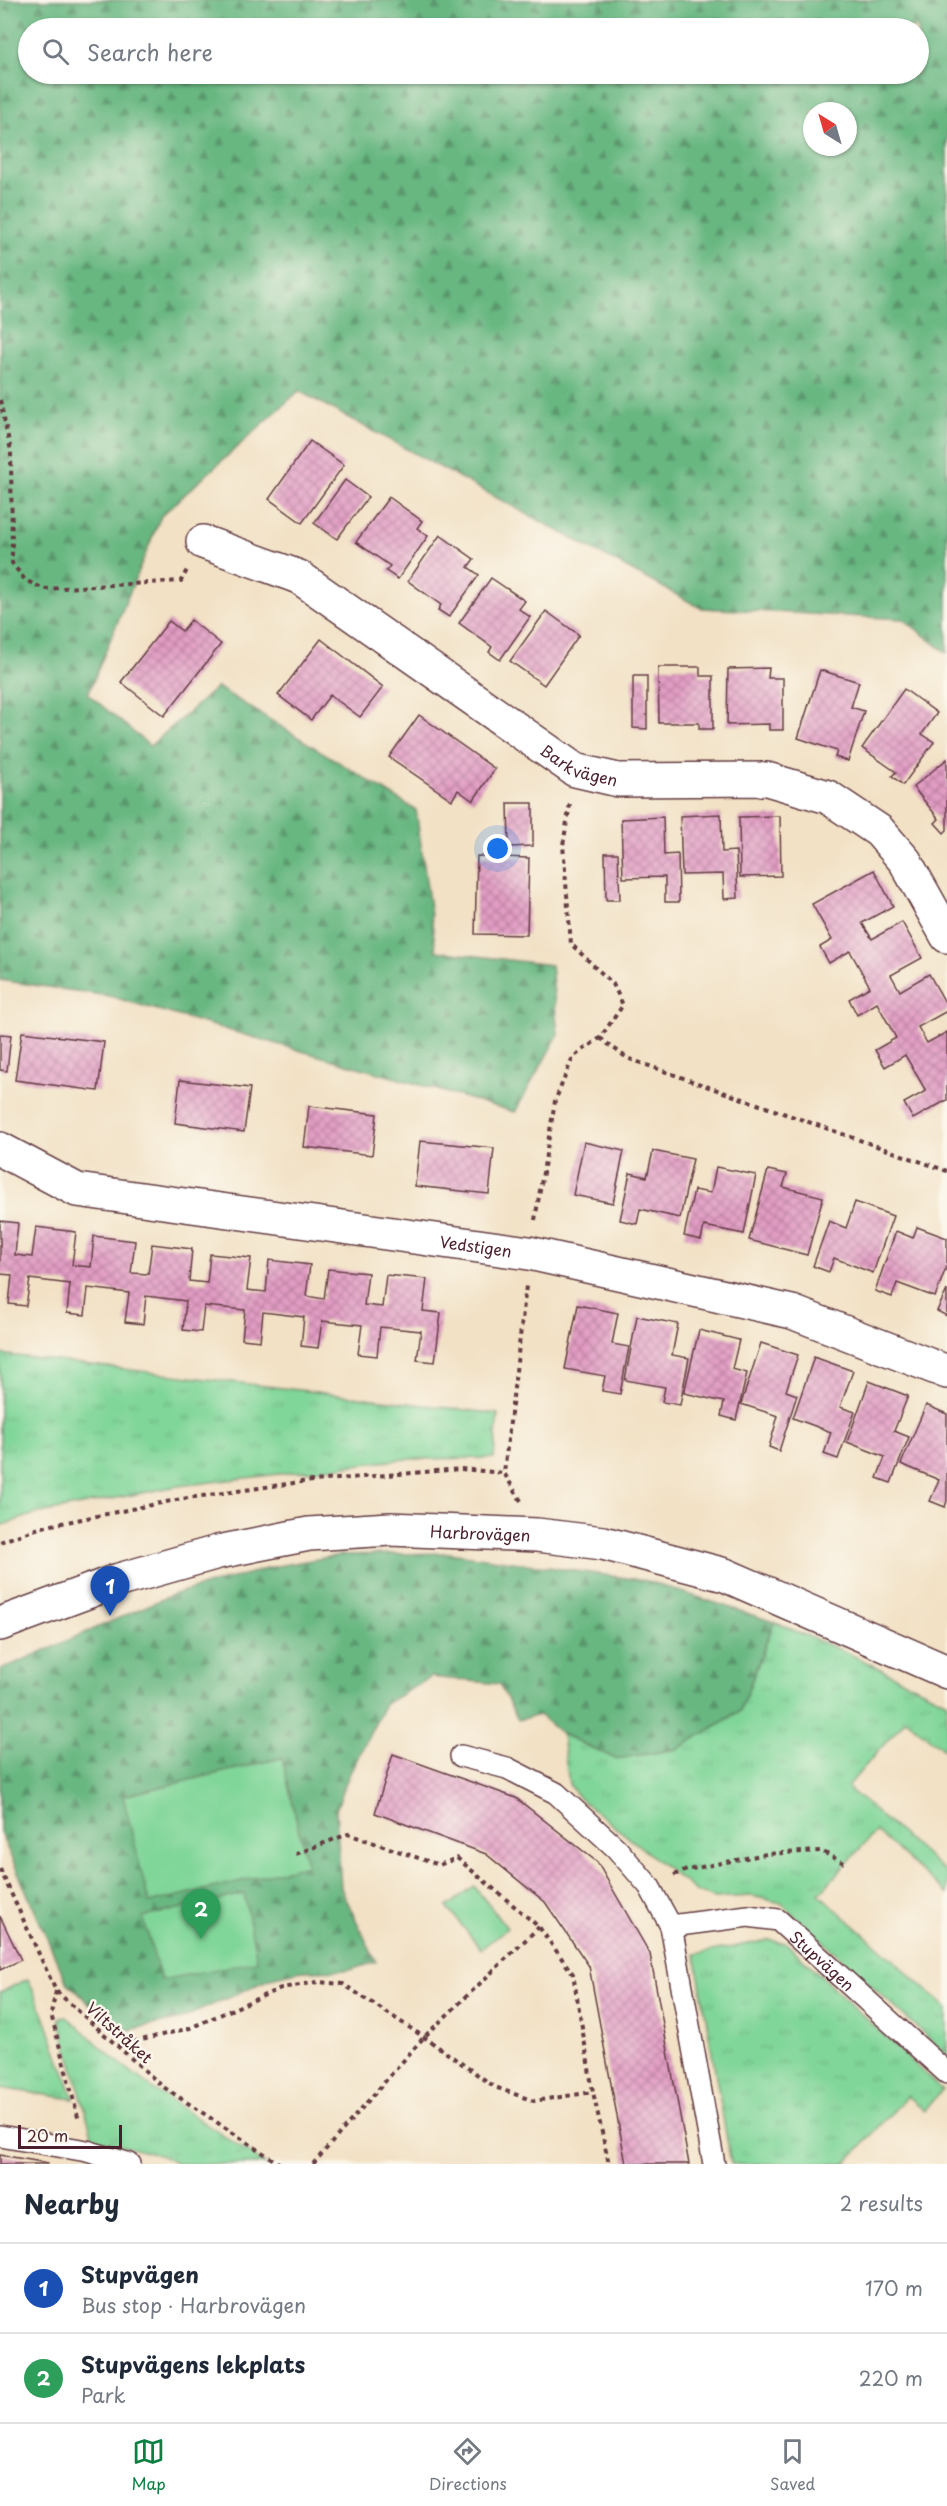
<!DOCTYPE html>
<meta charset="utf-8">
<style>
body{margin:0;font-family:"Playpen Sans",sans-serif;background:#f6f6f7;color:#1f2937}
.compass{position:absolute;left:803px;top:102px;width:54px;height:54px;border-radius:50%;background:#fff;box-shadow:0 2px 4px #0004;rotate:323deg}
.scale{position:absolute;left:18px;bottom:15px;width:104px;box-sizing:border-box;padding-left:6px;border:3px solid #4a1f2b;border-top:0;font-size:16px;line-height:21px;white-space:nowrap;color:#4a1f2b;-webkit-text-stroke:4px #fbf7ec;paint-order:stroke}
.you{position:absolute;left:498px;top:849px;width:21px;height:21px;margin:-15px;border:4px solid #fff;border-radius:50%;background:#1a73e8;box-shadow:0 0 0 9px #1a73e833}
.badge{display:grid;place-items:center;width:39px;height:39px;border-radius:50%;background:#0b8043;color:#fff;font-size:20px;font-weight:700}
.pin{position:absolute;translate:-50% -50px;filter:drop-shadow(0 2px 3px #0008)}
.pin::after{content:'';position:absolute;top:32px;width:21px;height:18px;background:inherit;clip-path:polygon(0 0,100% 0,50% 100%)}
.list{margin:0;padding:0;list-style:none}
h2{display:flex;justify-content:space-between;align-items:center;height:78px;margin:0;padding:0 24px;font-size:26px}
h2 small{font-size:20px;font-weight:400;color:#747a83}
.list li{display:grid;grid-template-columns:39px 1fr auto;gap:18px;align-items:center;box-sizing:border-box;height:90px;padding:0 24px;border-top:2px solid #e0e1e3}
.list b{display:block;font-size:22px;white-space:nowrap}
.list p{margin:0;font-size:20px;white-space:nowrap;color:#747a83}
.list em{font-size:20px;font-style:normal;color:#747a83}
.icon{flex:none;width:33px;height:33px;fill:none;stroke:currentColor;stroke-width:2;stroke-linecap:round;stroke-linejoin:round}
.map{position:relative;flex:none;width:947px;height:2164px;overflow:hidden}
.search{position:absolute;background:#fff;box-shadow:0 2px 4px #0004;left:18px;right:18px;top:18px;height:66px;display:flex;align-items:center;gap:15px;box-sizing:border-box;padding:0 21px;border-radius:33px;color:#747a83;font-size:22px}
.sheet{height:258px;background:#fff}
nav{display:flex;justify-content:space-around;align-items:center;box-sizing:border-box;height:84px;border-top:2px solid #e0e1e3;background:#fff;font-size:16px;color:#747a83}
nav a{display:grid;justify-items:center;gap:3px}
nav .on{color:#0b8043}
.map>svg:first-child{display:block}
.grass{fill:url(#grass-tufts);stroke:#657a62;stroke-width:1.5}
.forest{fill:url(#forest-firs);stroke:#596b56;stroke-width:1.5;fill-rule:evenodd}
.green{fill:#80d699;stroke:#657a62;stroke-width:1.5}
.building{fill:url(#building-cross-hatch)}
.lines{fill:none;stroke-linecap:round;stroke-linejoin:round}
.service-casing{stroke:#633c42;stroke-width:24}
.minor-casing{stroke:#633c42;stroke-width:36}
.tertiary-casing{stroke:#633c42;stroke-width:36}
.path{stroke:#633c42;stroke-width:4;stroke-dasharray:4.5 4.5;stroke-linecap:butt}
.service{stroke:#fff;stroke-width:21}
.minor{stroke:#fff;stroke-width:33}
.tertiary{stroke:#fff;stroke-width:33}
.labels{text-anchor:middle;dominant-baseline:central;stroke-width:5;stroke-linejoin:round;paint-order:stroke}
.street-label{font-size:16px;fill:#4a1f2b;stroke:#fbf7ec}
</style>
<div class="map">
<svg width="947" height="2164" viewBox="0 0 947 2164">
<defs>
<pattern id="grass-tufts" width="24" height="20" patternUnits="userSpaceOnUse" patternTransform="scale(1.5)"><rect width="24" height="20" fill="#80d699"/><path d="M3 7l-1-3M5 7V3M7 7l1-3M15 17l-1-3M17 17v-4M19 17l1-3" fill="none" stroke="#70b784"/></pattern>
<pattern id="forest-firs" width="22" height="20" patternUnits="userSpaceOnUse" patternTransform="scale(1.5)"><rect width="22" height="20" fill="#68b781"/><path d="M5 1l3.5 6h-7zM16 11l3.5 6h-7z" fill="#58946a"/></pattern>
<pattern id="building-cross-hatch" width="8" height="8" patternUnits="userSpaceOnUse" patternTransform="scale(1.5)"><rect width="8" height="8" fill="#e29dc4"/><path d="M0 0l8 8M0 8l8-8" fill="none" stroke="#b97f9f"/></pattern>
</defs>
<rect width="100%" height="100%" fill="#fbf7ec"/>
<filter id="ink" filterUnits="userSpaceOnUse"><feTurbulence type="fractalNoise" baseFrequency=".0167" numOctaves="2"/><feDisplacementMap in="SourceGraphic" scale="12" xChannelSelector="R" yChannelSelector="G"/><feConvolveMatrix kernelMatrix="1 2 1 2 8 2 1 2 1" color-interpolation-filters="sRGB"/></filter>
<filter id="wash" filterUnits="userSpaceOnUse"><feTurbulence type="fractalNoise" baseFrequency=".008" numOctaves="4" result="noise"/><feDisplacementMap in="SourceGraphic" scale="24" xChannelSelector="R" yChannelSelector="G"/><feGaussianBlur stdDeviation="1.35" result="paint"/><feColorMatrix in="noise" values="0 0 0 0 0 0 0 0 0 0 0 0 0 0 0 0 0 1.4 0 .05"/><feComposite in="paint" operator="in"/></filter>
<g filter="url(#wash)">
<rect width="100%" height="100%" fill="#f2e1c5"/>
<g class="grass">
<path d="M 0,1354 L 498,1414 L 494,1458 L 406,1459 L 178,1486 L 35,1514 L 0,1526 Z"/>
<path d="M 774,1622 L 848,1653 L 947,1702 L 947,1753 L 906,1719 L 847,1787 L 947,1873 L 947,1894 L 876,1831 L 819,1894 L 947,2008 L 947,2055 L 781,1903 L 752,1896 L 714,1898 L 697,1892 L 579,1798 L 569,1784 L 562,1734 L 616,1759 L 740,1711 Z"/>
<path d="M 769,1940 L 786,1943 L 942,2090 L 925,2111 L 907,2096 L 845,2164 L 731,2164 L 695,1954 Z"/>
<path d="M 28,1979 L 43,2013 L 74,2099 L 0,2088 L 0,1992 Z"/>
<path d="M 66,2016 L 116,2060 L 151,2087 L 265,2164 L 177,2164 L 162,2156 L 93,2138 L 59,2018 Z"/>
</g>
<g class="forest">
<path d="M 0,0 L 947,0 L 947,653 L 903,619 L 701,608 L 299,391 L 161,516 L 88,694 L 150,746 L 217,687 L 416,810 L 436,951 L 551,965 L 558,1035 L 515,1112 L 109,996 L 0,980 ZM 28,28 L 918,28 L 918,74 L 28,74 ZM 812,111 L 848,111 L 848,147 L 812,147 Z"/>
<path d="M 449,1553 L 648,1581 L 774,1622 L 740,1711 L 678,1749 L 616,1759 L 562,1734 L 539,1715 L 518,1720 L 499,1684 L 431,1677 L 385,1704 L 348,1777 L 336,1810 L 341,1888 L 376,1962 L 350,1970 L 302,1971 L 274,1977 L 181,2019 L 119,2032 L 66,1981 L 0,1832 L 0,1670 L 174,1594 L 277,1566 L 341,1555 ZM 281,1758 L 307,1865 L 123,1796 Z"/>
</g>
<g class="green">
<path d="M 282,1758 L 307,1865 L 149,1903 L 123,1796 Z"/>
<path d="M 474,1886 L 507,1928 L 481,1949 L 447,1907 Z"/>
<path d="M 244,1894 L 257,1961 L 161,1980 L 143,1917 Z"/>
</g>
<g id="blocks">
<g class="building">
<path d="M 310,441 L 344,465 L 302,523 L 269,499 Z"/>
<path d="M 345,480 L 368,497 L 337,539 L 314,523 Z"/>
<path d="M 389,497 L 422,521 L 417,528 L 428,536 L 398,579 L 386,571 L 390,566 L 356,542 Z"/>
<path d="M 440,535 L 474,559 L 468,567 L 479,575 L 449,617 L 438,610 L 441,605 L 408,581 Z"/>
<path d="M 491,578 L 525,601 L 519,609 L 530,617 L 500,660 L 489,652 L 492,647 L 459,623 Z"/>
<path d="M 546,611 L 579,635 L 544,685 L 510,661 Z"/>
<path d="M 191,620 L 221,644 L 164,716 L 121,682 L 169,621 L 182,631 Z"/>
<path d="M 321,639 L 383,687 L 360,717 L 330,695 L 311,720 L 278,695 Z"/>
<path d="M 658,667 L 700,667 L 700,676 L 713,676 L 713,729 L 699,729 L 699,723 L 659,723 Z"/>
<path d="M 769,668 L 768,678 L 783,678 L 783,730 L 769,730 L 769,724 L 727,725 L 728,669 Z"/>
<path d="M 820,670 L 859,682 L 851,707 L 864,711 L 848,761 L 835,757 L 837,751 L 798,738 Z"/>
<path d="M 633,676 L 647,676 L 647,729 L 633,728 Z"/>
<path d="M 904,689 L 937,713 L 922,734 L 934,742 L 903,785 L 892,776 L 896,772 L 862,748 Z"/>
<path d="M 419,715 L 495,769 L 473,801 L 458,790 L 452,800 L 389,757 Z"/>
<path d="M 947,759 L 947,830 L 944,833 L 935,823 L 939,819 L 913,787 Z"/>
<path d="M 508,803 L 533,803 L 533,846 L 509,847 Z"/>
<path d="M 721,814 L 722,852 L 736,851 L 738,898 L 724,899 L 723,874 L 682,875 L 680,816 Z"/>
<path d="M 780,816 L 781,876 L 740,877 L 739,817 Z"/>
<path d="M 663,817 L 664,855 L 678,854 L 679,902 L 665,902 L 665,877 L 623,878 L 621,819 Z"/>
<path d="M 605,853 L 618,853 L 620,900 L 606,900 Z"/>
<path d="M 477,856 L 529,858 L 527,935 L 475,934 Z"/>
<path d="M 874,870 L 893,906 L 862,923 L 872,939 L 902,922 L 922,958 L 891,975 L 900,991 L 929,974 L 947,1006 L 947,1011 L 918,1027 L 927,1043 L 947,1032 L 947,1100 L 913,1119 L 904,1103 L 926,1091 L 905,1055 L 885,1067 L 875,1050 L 896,1038 L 877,1003 L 857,1015 L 849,999 L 870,987 L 850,951 L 829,963 L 820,947 L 832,940 L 812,904 Z"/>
<path d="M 22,1032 L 104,1042 L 98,1091 L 15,1080 Z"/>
<path d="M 0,1034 L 11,1035 L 7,1071 L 0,1070 Z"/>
<path d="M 180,1080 L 250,1088 L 244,1132 L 175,1123 Z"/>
<path d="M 309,1106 L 377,1114 L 372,1155 L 304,1147 Z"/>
<path d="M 420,1141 L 494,1148 L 489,1194 L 415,1186 Z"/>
<path d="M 584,1142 L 624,1151 L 613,1203 L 573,1195 Z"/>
<path d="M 653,1151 L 693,1159 L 680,1218 L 640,1209 L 637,1224 L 620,1220 L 630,1173 L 647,1177 Z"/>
<path d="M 716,1167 L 756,1175 L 744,1234 L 704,1226 L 701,1240 L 684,1236 L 694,1190 L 711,1193 Z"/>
<path d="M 768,1170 L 787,1174 L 783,1187 L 823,1197 L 807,1255 L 749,1240 Z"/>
<path d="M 855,1202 L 893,1216 L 873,1273 L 834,1258 L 829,1272 L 813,1266 L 829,1221 L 846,1228 Z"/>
<path d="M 0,1221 L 18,1223 L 15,1255 L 32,1257 L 36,1227 L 76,1232 L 72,1265 L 91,1267 L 94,1236 L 135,1241 L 131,1273 L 148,1274 L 152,1244 L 192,1249 L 189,1281 L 207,1283 L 210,1254 L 251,1258 L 247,1290 L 266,1292 L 269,1260 L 310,1265 L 306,1296 L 324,1299 L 328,1269 L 368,1273 L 364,1305 L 382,1307 L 386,1275 L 427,1279 L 423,1311 L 441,1313 L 435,1362 L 417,1360 L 421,1331 L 380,1327 L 377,1356 L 358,1354 L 362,1325 L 322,1321 L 318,1348 L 301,1346 L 304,1317 L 263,1312 L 260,1341 L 242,1339 L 245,1310 L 204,1306 L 201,1332 L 183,1330 L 186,1301 L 146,1296 L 143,1324 L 125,1322 L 129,1293 L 88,1288 L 85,1315 L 67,1313 L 70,1284 L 30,1279 L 26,1306 L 9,1304 L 12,1275 L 0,1274 Z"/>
<path d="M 917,1227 L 947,1238 L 947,1265 L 935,1297 L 897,1283 L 892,1297 L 875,1291 L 896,1231 L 913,1238 Z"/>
<path d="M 947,1290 L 947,1316 L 937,1311 Z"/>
<path d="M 578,1305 L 618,1313 L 612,1344 L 629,1347 L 620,1394 L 602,1391 L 605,1376 L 565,1369 Z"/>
<path d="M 637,1316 L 678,1324 L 672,1355 L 689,1358 L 680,1405 L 662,1402 L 665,1387 L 625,1380 Z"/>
<path d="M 699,1330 L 739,1340 L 732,1369 L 747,1373 L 736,1420 L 721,1416 L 724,1402 L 684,1393 Z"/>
<path d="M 761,1343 L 798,1355 L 786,1391 L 797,1395 L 779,1451 L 769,1447 L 778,1416 L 741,1404 Z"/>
<path d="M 814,1357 L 853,1371 L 840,1407 L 855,1412 L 838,1459 L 824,1454 L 831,1432 L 793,1418 Z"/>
<path d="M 869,1381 L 908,1396 L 894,1431 L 909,1437 L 891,1483 L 877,1478 L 885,1457 L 847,1442 Z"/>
<path d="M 926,1405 L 947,1414 L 947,1501 L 945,1507 L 930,1501 L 939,1480 L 901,1464 Z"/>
<path d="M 393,1754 L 516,1798 L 597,1862 L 650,1954 L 689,2164 L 626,2164 L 589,1966 L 545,1902 L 486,1854 L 375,1813 Z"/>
<path d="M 0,1916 L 21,1960 L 0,1970 Z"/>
<path d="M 0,2155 L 48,2163 L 48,2164 L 0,2164 Z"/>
</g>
</g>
</g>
<g filter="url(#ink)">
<use href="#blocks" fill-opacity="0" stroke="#633c42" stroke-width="1.5"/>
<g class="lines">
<defs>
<g id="service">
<path d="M 461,1756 L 507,1768 L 556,1793 L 616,1848 L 649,1886 L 671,1926 L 714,2164"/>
<path id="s1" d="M 671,1926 L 748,1916 L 778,1920 L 947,2073"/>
<path d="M 0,2136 L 87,2151 L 130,2164"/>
</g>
<g id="minor">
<path id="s2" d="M 203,542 L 299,577 L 575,770 L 618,780 L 767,779 L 828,797 L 879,831 L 905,861 L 947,936"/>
<path id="s3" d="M 0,1149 L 77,1190 L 529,1253 L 792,1312 L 947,1372"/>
</g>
<g id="tertiary">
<path id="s4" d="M 0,1624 L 119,1580 L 218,1552 L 309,1534 L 390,1529 L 537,1535 L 603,1543 L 725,1575 L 947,1672"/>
</g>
</defs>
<use href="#service" class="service-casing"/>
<use href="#minor" class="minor-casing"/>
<use href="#tertiary" class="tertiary-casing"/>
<g class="path">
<path d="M 0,400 L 11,451 L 12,563 L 25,580 L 44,589 L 181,581 L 187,570"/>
<path d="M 600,1038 L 627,1058 L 947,1171"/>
<path d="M 535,1220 L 555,1101 L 573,1057 L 600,1038 L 623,1005 L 613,984 L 571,944 L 563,845 L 570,804"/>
<path d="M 521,1501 L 504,1473 L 526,1286"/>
<path d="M 0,1542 L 42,1527 L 181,1499 L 301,1482 L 461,1469 L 504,1473"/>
<path d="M 296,1854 L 348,1834 L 439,1865 L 457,1858 L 539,1927 L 573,1974 L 593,2092 L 609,2164"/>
<path d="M 0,1869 L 56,1991 L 162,2086 L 280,2164"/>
<path d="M 674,1875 L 687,1870 L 766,1854 L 821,1851 L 846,1864"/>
<path d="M 56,1991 L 51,2014 L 79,2121"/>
<path d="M 117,2046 L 190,2028 L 281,1988 L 318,1982 L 343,1984 L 424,2037 L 495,2087 L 534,2101 L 593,2092"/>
<path d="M 313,2164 L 424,2037 L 539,1927"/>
</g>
<use href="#service" class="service"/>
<use href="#minor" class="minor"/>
<use href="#tertiary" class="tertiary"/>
</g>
</g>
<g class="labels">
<g class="street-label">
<text stroke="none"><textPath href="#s2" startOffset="441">Barkvägen</textPath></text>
<text stroke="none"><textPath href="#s3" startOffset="490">Vedstigen</textPath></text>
<text stroke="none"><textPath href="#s4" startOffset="494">Harbrovägen</textPath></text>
<text stroke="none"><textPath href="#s1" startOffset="168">Stupvägen</textPath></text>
<text transform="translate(120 2032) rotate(42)">Viltstråket</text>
</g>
</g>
</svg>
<svg class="compass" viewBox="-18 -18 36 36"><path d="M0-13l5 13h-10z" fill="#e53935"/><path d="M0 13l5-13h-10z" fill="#747a83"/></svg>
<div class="scale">20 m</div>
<div class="you"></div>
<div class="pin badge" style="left:110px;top:1616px;background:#1a4fb4">1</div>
<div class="pin badge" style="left:201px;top:1939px;background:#2e9e5b">2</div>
<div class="search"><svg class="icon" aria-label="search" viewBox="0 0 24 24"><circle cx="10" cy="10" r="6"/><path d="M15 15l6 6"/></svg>Search here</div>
</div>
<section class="sheet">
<h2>Nearby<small>2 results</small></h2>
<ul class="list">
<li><span class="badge" style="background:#1a4fb4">1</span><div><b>Stupvägen</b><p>Bus stop · Harbrovägen</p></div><em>170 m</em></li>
<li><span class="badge" style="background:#2e9e5b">2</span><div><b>Stupvägens lekplats</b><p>Park</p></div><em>220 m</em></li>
</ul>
</section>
<nav>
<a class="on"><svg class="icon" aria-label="map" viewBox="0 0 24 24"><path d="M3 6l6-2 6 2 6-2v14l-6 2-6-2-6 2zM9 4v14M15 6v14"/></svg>Map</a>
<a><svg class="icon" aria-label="directions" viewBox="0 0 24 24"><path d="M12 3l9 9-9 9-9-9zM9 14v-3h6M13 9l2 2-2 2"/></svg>Directions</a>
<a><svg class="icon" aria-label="saved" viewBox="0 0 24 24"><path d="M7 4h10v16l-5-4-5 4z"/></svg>Saved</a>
</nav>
